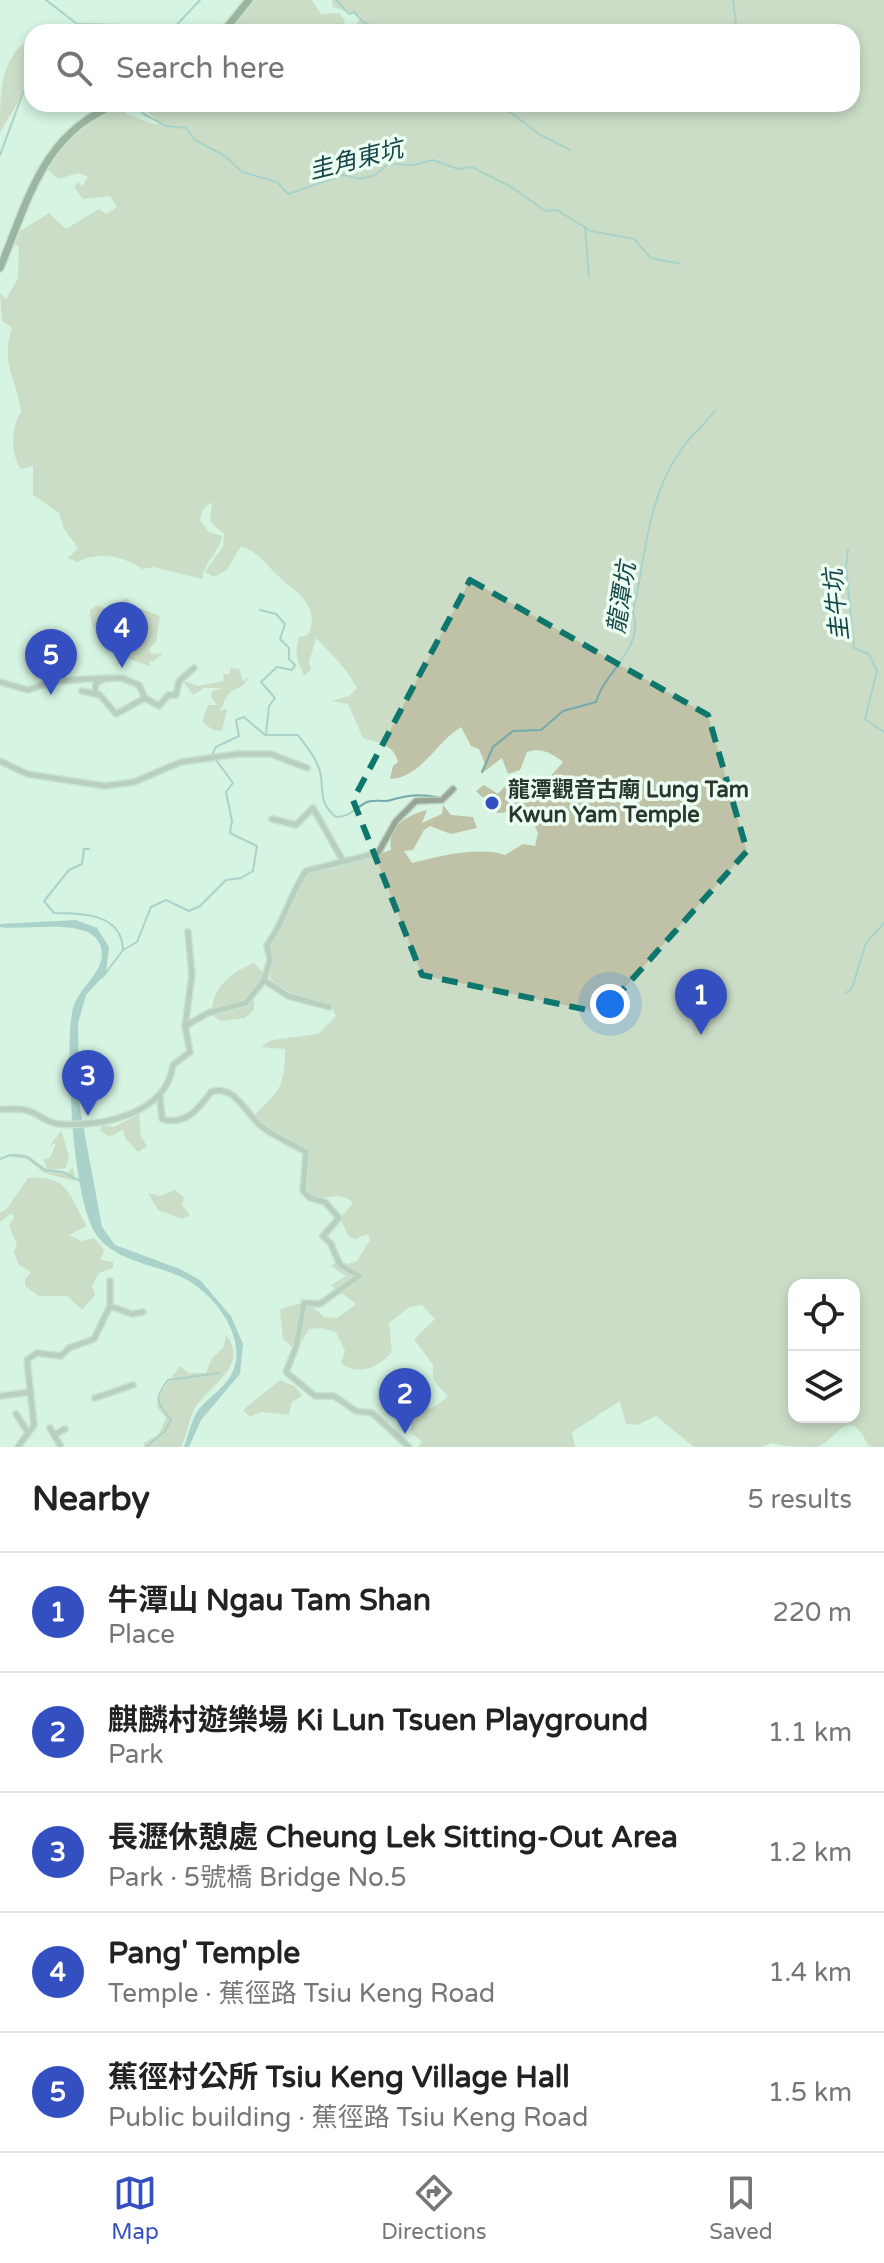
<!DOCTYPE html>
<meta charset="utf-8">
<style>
body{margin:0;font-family:"Varela Round","Noto Sans TC",sans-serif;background:#f6f6f6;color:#222}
.controls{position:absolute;right:24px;bottom:24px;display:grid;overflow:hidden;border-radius:16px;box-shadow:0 4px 12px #0003}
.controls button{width:72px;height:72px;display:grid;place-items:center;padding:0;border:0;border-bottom:2px solid #e0e0e0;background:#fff;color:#222;font:40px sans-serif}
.you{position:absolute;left:610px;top:1004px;width:28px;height:28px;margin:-20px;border:6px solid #fff;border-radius:50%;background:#1a73e8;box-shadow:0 0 0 12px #1a73e833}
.badge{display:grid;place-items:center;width:52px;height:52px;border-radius:50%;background:#344fc0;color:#fff;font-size:26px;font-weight:700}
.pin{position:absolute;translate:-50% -66px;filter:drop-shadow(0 2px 4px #0008)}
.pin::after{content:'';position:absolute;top:42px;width:28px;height:24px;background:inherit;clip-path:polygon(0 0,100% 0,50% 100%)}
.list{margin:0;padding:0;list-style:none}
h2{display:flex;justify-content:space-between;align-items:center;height:104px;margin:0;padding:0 32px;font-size:34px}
h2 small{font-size:26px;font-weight:400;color:#767676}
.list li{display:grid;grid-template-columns:52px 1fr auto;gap:24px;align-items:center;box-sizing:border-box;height:120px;padding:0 32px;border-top:2px solid #e0e0e0}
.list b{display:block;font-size:30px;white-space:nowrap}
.list p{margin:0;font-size:26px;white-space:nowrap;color:#767676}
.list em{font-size:26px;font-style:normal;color:#767676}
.icon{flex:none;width:44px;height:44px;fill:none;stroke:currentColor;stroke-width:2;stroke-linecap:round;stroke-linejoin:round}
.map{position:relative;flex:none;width:884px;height:1447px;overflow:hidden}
.search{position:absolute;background:#fff;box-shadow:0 4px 12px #0003;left:24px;right:24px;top:24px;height:88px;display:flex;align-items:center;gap:20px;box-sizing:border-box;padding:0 28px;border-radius:24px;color:#767676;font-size:30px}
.sheet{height:704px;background:#fff}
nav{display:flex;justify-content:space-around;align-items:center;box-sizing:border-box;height:112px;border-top:2px solid #e0e0e0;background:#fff;font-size:22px;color:#767676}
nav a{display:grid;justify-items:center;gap:4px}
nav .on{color:#344fc0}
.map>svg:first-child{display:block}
.green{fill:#bfc2a6;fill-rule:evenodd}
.water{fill:#75a9ad}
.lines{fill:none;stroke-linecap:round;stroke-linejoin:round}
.stream{stroke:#75a9ad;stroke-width:2}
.minor-casing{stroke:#b4cebd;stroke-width:8}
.major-casing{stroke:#b4cebd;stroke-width:10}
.minor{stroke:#9aa495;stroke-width:5}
.major{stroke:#58694e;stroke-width:7}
.marked{fill:none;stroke:#0f766e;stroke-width:6;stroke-dasharray:16 10;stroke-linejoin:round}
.poi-dot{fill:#344fc0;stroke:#ecfef2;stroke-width:3}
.labels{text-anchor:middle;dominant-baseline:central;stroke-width:7;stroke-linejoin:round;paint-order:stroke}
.poi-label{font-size:22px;font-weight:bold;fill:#2a362e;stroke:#ecfef2;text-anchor:start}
.water-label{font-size:24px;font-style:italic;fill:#154649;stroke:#ecfef2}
</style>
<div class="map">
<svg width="884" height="1447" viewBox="0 0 884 1447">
<rect width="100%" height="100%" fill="#d6f4e1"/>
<g class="green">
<path d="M 250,0 L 312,0 L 321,14 L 339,13 L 344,19 L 346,31 L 354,29 L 361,16 L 333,7 L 332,0 L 884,0 L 884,1447 L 869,1447 C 847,1400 838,1442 816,1447 C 802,1447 784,1447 771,1443 L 762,1447 L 694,1447 L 656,1416 L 637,1425 L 626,1424 L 620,1401 L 572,1432 L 575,1447 L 418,1447 L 422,1441 L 412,1434 L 408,1409 L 421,1401 L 430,1409 L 448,1397 L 433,1379 L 433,1365 L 414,1339 L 435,1319 L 422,1305 L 409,1307 L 389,1323 L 392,1352 C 379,1367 358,1377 341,1363 L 345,1351 L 336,1332 L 320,1328 L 309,1329 L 300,1345 L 292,1347 L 283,1339 L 280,1310 C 299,1301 308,1301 324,1317 L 337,1318 L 356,1304 L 331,1285 L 346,1276 L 331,1266 L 337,1260 L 347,1264 L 357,1261 L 370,1240 L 368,1234 L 355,1239 L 348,1236 L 340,1218 L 353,1203 C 338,1189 327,1201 310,1198 L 303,1190 L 308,1153 L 268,1130 L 254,1115 C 280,1091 285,1086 285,1049 L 260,1047 L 272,1040 L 318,1034 L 336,1016 L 330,1004 L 289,995 L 270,978 L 271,943 L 282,928 L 294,893 L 308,873 L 317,867 L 332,869 L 391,850 C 387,828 406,815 427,810 L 422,823 L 442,814 L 443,805 L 451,815 L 473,817 L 477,828 L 451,834 L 430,826 L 424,830 L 413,850 L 404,851 L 412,863 C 437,856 482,846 505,855 L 523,844 L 535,846 L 538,833 L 531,817 L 510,812 L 497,813 L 495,798 L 482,797 L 476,791 L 484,785 L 498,794 L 506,785 L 521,787 L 530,778 L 539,784 L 550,777 L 563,762 C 551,753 542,747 527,752 L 520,770 L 508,774 L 502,758 L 481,774 L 485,764 L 479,749 L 471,746 L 461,727 C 436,742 421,778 390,779 L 393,766 L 398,762 C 393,743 379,744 363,738 L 348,704 L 332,701 L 349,696 L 357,688 C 346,668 333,655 316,638 L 309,662 L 311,669 L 304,676 C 297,659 294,655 299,637 L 308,635 C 322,605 295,592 276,574 C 263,561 259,553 241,546 L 227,570 L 214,577 L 205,572 L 223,546 L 224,534 L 210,522 L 212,502 L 202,510 L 200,520 L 209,532 L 222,536 C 220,552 205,560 202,579 L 153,567 L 142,569 C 121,555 99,551 77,562 L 68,558 L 78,548 L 64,529 L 59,513 L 33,495 L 33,466 L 21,469 C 10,454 11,427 21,412 C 17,378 0,366 12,328 L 2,321 L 0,293 L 6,299 L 18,278 L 19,246 L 11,243 L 17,229 L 22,230 L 49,213 L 66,229 L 99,209 L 106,214 L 117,207 L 110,196 L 83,199 L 74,187 L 79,182 L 82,187 L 88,177 L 78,173 L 58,179 L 45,167 L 76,128 L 120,106 L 127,114 L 156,125 L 160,122 L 138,104 L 852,104 L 852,32 L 214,32 ZM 794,1285 L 854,1285 L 854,1417 L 794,1417 Z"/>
<path d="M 32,37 L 32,79 L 0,132 C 0,91 0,57 32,37 Z"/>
<path d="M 126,598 L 134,606 L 160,616 L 156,641 L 149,649 L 151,654 L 163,653 L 153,662 L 149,661 L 151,666 C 124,659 89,642 90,610 L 98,605 L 106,609 Z"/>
<path d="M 231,668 L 239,669 L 243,681 L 249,677 C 243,689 237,686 229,694 C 223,699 225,704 219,711 L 227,709 L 222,731 L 213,730 L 202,722 L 208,705 L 217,705 L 211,697 L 212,691 L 223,688 L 204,688 L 193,695 L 183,681 L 198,686 L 224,681 L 223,674 L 229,674 Z"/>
<path d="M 254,963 L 264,974 L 254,988 L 254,1010 L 245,1018 L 221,1021 L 212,1015 C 211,988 230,973 254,963 Z"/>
<path d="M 139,1114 L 141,1137 L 147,1146 L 138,1152 L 125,1138 L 123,1129 L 110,1137 L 100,1131 L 102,1125 L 114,1127 Z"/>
<path d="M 61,1130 L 69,1156 L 66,1168 L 51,1170 L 67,1173 L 73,1167 L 75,1181 L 44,1173 L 27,1159 L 12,1157 L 13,1154 L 29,1156 L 48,1170 L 43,1159 L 50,1158 L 56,1143 L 50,1146 Z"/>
<path d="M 28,1178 C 70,1175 68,1195 87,1226 L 69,1235 L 81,1241 L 94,1238 L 104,1250 L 101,1260 L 113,1262 L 113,1268 L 99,1273 L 92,1286 L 95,1295 L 82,1310 L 67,1296 L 39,1296 L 25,1286 L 25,1279 L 31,1272 L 19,1265 L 14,1252 L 17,1245 L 9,1225 L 14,1218 L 12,1213 L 0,1222 L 0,1212 L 6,1210 Z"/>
<path d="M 175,1190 L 184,1197 L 182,1205 L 190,1215 L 182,1219 L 158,1210 L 148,1193 L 160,1196 Z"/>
<path d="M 226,1335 C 251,1366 207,1386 194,1410 C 188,1422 187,1435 181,1447 L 144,1447 L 144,1443 L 159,1434 L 166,1418 L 157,1407 L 159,1396 L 180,1366 L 189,1373 L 206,1373 L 212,1358 L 224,1347 Z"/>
<path d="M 280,1380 L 296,1387 L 302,1396 L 292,1402 L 289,1415 L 262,1412 L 250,1417 L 243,1410 Z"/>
</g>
<path class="water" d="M 76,920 L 97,928 L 109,947 L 106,973 L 86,995 L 78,1023 L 79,1103 L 102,1227 L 115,1245 L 180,1269 L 200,1280 L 231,1316 L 243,1344 L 240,1374 L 201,1420 L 189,1447 L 184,1447 C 189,1434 191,1419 200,1408 C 214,1392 232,1384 236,1361 C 241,1327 208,1288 179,1276 C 152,1264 117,1261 98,1237 C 81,1216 74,1148 72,1120 C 71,1091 66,1030 74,1005 C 81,985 113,965 98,941 C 84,918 25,931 0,927 L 0,924 Z"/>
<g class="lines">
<g class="stream">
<path d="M 46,0 L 77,24 L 122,25"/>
<path d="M 336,0 L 349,14 L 354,12 L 363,22 L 386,32"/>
<path d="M 733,0 L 737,32"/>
<path d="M 170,32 L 200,0"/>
<path d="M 140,104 L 142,113 L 166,126 L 186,128 L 195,140 L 225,156 L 242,172 L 277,182 L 288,194 L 343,175 L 360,179 L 375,175 L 388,164 L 414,165 L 433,160 L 458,169 L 472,167 L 513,188 L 545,211 L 557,210 L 591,231 L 634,239 L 651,258 L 681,264"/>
<path d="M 500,104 L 539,134 L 570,150"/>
<path d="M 0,155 L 23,93 L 32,81"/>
<path d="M 585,227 L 589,277"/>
<path d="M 848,549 L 846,567 L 854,648 L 869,654 L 877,671 L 865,719 L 884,732"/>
<path d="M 260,610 L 276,614 L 285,624 L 280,639 L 289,648 L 289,659 L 295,665 L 292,670 L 277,667 L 261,682 L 275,698 L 269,706 L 266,733"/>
<path d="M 266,735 L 298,735 C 306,746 319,761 321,776 C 323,794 320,804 336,817 C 350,817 354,809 365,803 C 374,798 383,803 391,800 C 408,795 419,794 437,797"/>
<path d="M 211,756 L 216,747 L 239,736 L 236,720 L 244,717 L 265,735"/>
<path d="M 482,772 L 493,747 L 513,731 L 541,730 L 563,711 L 596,702 C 604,672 645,648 633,612 C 646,557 646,502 679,453 C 688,438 704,425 715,411"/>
<path d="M 89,849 L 84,849 L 82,864 L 69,870 L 44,901 L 54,913 C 81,913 122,913 123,950"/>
<path d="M 102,978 L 123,950 L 137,942 L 151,907 L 166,900 L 189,911 L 200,906 L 226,880 L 241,878 L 253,871 L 257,846 L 230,833 L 232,821 L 226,792 L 233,783 L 216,760"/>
<path d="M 846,993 L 852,988 L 866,943 L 884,923"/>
<path d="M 0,1159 L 10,1155 L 25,1156 L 45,1170 L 63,1172 L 82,1182"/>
<path d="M 146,1447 L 165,1431 L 171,1420 C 159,1402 151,1403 168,1380 L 220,1373"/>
</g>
<defs>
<g id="minor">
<path d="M 0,682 L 28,690 L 50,682 L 85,679 L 122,678 L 139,685 L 145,698 L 159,706 L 168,695 L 176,695 L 179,681 L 194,668"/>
<path d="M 82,691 L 100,695 L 116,714 L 145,698"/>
<path d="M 95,693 L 96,683 L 106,678"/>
<path d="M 0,761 L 27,774 L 105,786 L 134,782 L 181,762 L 238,754 L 271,754 L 307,768"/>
<path d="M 272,819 L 296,825 L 313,808 L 343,861"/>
<path d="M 264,980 L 288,996 L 329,1007"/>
<path d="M 185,1026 L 208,1013 L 246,1003 L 264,980 L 270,960 L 267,945 C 284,923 290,894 306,871 L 378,853 L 396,821 L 416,801 L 442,800 L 453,789"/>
<path d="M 160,1097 L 162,1119 C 184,1126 198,1110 211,1092 C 234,1083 246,1114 261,1126 C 275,1137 291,1143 306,1152 L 303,1191 L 310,1198 L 325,1202 L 339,1218 L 323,1236 L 331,1244 L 340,1265 L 359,1276 L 320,1304 L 304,1303 L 296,1347 L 286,1372 L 315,1396 L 334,1396 L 356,1411 L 372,1413 L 409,1447"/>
<path d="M 0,1109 C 8,1110 16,1108 25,1110 C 37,1112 46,1123 59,1124 C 101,1127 166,1115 173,1065 L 190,1052 L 185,1026 L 192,975 L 188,932"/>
<path d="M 110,1306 L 132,1314 L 143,1312"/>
<path d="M 0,1396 L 31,1392"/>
<path d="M 95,1398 L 133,1385"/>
<path d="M 16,1414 L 27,1431"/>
<path d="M 50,1428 L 60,1445"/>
<path d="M 54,1435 L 65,1429"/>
<path d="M 18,1447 L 34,1425 L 27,1360 L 37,1353 L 61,1356 L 69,1348 L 94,1339 L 110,1306 L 110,1281"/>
</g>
<g id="major">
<path d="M 223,32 L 249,0"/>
<path d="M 0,268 C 28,201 43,131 118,104"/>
</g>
</defs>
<use href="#minor" class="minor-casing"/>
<use href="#major" class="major-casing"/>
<use href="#minor" class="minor"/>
<use href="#major" class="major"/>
</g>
<path d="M0 0H884V1447H0ZM 470,580 L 708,715 L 747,851 L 602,1013 L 422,975 L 353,800 Z" fill="#d6f4e1" fill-opacity=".55" fill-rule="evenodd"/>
<path class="marked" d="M 470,580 L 708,715 L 747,851 L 602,1013 L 422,975 L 353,800 Z"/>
<circle class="poi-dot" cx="492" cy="803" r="8"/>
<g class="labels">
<g class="poi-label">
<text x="508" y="790">龍潭觀音古廟 Lung Tam<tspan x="508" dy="25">Kwun Yam Temple</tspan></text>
</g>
<g class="water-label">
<text transform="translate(356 160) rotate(-14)">圭角東坑</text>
<text transform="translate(622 598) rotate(-81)">龍潭坑</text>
<text transform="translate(837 605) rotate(-96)">圭牛坑</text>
</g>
</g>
</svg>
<div class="controls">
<button><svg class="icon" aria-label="locate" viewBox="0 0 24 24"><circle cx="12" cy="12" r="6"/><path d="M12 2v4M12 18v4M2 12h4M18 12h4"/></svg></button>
<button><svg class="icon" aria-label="layers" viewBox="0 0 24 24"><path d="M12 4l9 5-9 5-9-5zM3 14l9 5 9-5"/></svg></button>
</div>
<div class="you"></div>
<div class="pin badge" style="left:701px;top:1035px">1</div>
<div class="pin badge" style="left:405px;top:1434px">2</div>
<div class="pin badge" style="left:88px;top:1116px">3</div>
<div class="pin badge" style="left:122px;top:668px">4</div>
<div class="pin badge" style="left:51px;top:695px">5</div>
<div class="search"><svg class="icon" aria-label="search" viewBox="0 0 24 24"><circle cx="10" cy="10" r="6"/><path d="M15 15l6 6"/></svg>Search here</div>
</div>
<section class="sheet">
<h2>Nearby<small>5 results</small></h2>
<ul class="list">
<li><span class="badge">1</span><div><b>牛潭山 Ngau Tam Shan</b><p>Place</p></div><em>220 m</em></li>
<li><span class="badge">2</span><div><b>麒麟村遊樂場 Ki Lun Tsuen Playground</b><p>Park</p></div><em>1.1 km</em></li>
<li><span class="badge">3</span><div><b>長瀝休憩處 Cheung Lek Sitting-Out Area</b><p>Park · 5號橋 Bridge No.5</p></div><em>1.2 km</em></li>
<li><span class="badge">4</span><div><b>Pang' Temple</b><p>Temple · 蕉徑路 Tsiu Keng Road</p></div><em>1.4 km</em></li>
<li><span class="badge">5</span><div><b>蕉徑村公所 Tsiu Keng Village Hall</b><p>Public building · 蕉徑路 Tsiu Keng Road</p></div><em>1.5 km</em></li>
</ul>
</section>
<nav>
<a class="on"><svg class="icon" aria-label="map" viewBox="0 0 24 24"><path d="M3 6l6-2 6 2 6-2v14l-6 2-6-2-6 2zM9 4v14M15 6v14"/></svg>Map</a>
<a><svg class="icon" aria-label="directions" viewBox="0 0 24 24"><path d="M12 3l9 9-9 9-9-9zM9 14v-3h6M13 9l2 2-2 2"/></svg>Directions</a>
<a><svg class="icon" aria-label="saved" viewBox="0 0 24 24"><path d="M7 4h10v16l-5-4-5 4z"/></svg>Saved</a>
</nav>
